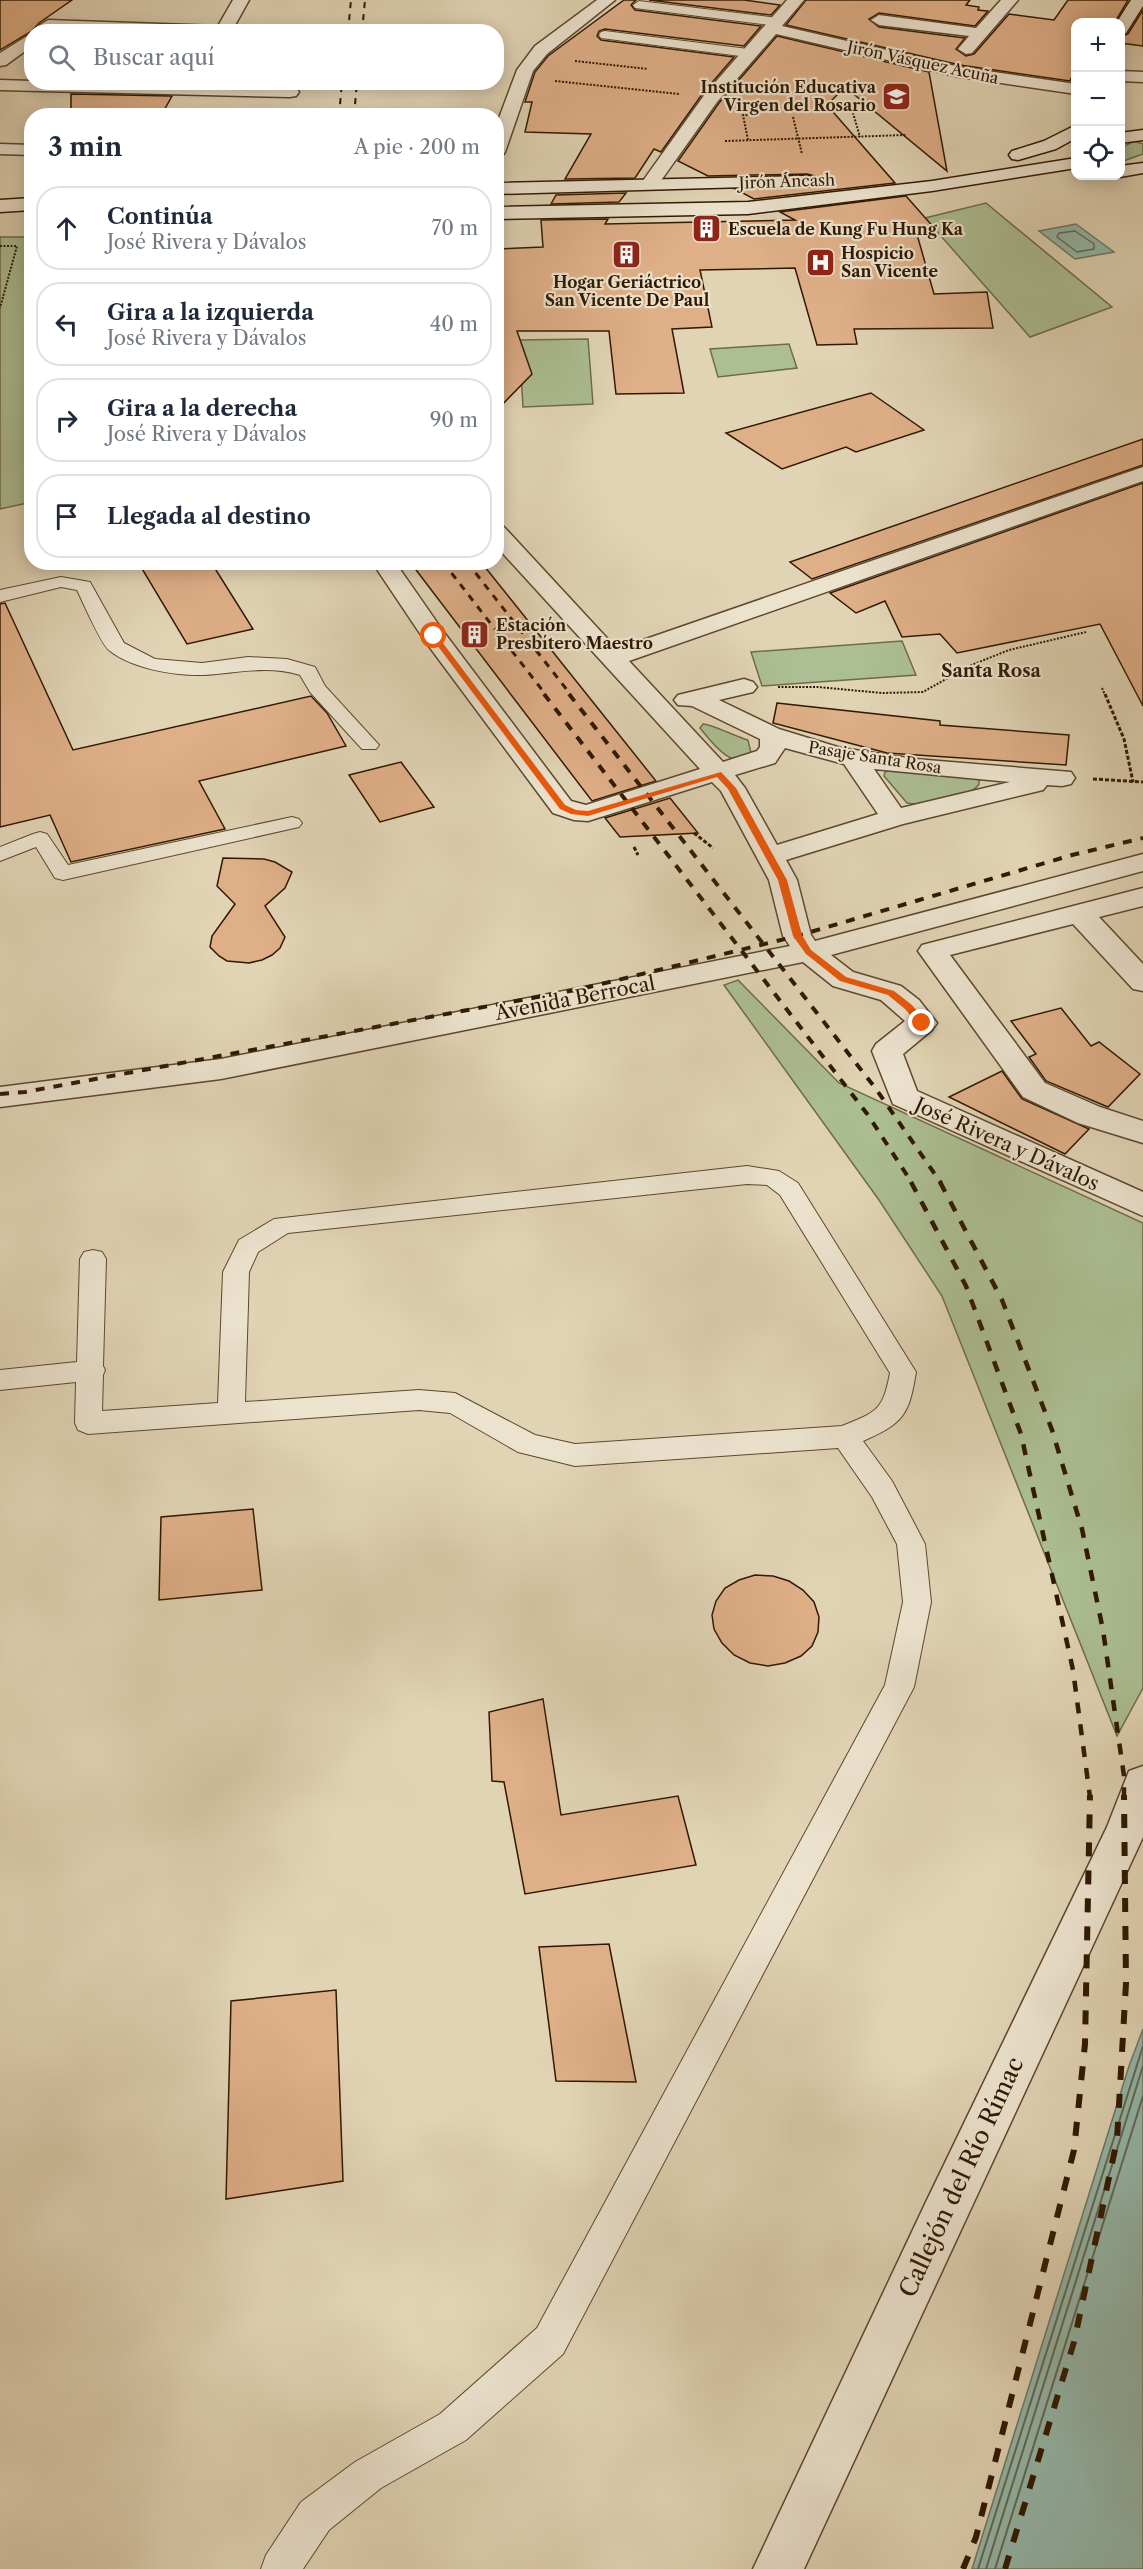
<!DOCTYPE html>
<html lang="es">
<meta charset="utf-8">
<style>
body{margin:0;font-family:"Libre Caslon Text",serif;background:#f6f6f7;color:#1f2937}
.controls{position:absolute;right:18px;top:18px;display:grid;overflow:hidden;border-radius:12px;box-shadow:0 3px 15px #0003}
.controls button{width:54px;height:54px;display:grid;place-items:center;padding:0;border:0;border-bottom:2px solid #e0e1e3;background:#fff;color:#1f2937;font:30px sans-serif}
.stop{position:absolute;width:18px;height:18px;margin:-14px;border:4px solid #ea580c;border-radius:50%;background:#fff}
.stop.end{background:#ea580c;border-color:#fff;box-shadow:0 2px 6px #0008}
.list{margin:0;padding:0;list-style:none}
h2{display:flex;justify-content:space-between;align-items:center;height:78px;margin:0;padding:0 24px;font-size:26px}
h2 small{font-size:20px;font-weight:400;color:#747a83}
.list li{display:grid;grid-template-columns:39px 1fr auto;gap:18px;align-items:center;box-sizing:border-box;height:84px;margin:0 12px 12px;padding:0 12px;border:2px solid #e0e1e3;border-radius:24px}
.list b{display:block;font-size:22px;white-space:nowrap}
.list p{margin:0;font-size:20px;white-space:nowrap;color:#747a83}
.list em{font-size:20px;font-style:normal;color:#747a83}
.icon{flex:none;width:33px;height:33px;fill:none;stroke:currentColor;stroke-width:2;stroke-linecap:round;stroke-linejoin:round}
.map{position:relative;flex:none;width:1143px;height:2569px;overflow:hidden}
.search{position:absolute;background:#fff;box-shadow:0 3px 15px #0003;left:24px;top:24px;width:480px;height:66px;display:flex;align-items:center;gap:15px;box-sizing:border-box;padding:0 21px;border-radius:24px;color:#747a83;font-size:22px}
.panel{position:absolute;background:#fff;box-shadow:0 3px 15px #0003;left:24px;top:108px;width:480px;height:462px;border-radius:24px}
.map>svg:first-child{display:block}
.green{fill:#acbe93;stroke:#6e6c4a;stroke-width:1.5}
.water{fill:#95b8aa;stroke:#6d7866;stroke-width:1.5}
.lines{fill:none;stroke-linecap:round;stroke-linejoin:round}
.shore-far1{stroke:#626855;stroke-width:1.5}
.shore{stroke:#626855;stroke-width:2}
.building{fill:#dfaf88;stroke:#301900;stroke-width:1.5}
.lane-casing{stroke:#5c482d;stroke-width:2}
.street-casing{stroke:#5c482d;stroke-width:3}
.secondary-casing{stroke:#301900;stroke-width:3}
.path-far1{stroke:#301900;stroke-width:2;stroke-dasharray:2 1.5;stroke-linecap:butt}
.path{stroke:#301900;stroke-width:3;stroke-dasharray:4 2;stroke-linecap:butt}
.lane{fill:#ece3cf;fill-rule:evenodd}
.street{fill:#ece3cf;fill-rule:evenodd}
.secondary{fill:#ece3cf;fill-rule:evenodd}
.rail-far4{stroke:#301900;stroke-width:2;stroke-dasharray:6 6;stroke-linecap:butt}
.rail-far3{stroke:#301900;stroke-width:3;stroke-dasharray:7 7;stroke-linecap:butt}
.rail-far2{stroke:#301900;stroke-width:4;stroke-dasharray:9 9;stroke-linecap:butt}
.rail-far1{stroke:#301900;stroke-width:4.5;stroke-dasharray:11 11;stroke-linecap:butt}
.rail{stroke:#301900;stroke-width:6;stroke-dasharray:14 14;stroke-linecap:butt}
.route{fill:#ea580c}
.labels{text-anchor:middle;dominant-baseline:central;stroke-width:4.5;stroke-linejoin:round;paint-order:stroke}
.far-street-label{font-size:16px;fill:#301900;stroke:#ece3cf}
.far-poi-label{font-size:16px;font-weight:bold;fill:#301900;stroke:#ece3cf;text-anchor:start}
.far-neighbourhood-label{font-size:18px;font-weight:bold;fill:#301900;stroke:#ece3cf}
.street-label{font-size:20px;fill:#301900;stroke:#ece3cf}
.near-street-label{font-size:24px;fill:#301900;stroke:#ece3cf}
</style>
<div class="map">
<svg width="1143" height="2569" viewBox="0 0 1143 2569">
<rect width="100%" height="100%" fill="#e1d4b5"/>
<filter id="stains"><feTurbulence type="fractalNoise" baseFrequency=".00333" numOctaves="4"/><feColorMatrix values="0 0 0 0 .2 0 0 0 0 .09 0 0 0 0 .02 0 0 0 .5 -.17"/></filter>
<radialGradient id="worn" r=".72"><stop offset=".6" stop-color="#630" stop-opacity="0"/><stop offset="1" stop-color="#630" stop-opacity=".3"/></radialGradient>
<g class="green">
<path d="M 1134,141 L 1143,144 L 1143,154 L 1121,162 L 1121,148 Z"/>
<path d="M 986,203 L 1112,307 L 1030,337 L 925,218 Z"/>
<path d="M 0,237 L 31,237 L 32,502 L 0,509 Z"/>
<path d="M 588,339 L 593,404 L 523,407 L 519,340 Z"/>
<path d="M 789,344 L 797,368 L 718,377 L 710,349 Z"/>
<path d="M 902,641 L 916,675 L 762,686 L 751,652 Z"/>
<path d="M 703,724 C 711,724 737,737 748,740 L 751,753 C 734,774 710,740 700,728 Z"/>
<path d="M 892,769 L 974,777 L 979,780 L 979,784 C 970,799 923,806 907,803 L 884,776 L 885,772 Z"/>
<path d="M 738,980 L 839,1083 L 1143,1223 L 1143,1688 L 1117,1736 L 942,1296 L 879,1200 L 724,985 Z"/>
</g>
<g class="water">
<path d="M 1076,224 L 1114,252 L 1075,259 L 1039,231 Z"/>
<path d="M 1143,2029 L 1143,2569 L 972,2569 L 1129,2066 Z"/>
</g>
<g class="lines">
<path class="shore-far1" d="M 1075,231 L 1094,244 L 1094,249 L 1077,252 L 1057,237 L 1059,233 Z"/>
<g class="shore">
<path d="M 978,2569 L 1143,2046"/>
<path d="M 986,2569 L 1143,2066"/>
<path d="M 995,2569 L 1143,2096"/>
</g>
</g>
<g class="building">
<path d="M 0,0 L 72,0 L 39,23 L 32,31 L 0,50 Z"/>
<path d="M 624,0 L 636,0 L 631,5 L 635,10 L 761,26 L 744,46 L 605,29 L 599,31 L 597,36 L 601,40 L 734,57 L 703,93 L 661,152 L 654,149 L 635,178 L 565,179 L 591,134 L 525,132 L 532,102 L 525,102 L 535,72 L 548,56 Z"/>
<path d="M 649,0 L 744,0 L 780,5 L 771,15 Z"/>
<path d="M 806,0 L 970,0 L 966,5 L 979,7 L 978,10 L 988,11 L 975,26 L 879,13 L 869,19 L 879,27 L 965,38 L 956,49 L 966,56 L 974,54 L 1009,14 L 1054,20 L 1068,0 L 1128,0 L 1115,22 L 1076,22 L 1076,67 L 1070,81 L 960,65 L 786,25 Z"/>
<path d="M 1143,10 L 1143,46 L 1120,43 L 1120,37 L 1128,34 Z"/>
<path d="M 777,36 L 929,72 L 947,171 L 845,87 L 827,105 L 895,183 L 754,199 L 735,189 L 813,187 L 818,181 L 815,176 L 807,174 L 708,176 L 678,161 L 719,103 Z"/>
<path d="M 71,94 L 172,96 L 162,114 L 71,111 Z"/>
<path d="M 626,193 L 619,202 L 551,204 L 556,195 Z"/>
<path d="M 906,196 L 936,230 L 916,231 L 934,294 L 987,292 L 993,328 L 854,329 L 857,344 L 817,345 L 795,268 L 700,270 L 712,327 L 672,329 L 684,393 L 616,394 L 609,331 L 517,331 L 532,374 L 496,411 L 496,249 L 543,247 L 541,220 L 608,219 L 605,224 L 795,220 L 780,212 Z"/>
<path d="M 871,393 L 924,430 L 856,452 L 846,447 L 782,469 L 726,433 Z"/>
<path d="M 1143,439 L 1143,465 L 812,579 L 790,562 Z"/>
<path d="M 1143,483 L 1143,706 L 1100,624 L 957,653 L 940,634 L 902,637 L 885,601 L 856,613 L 830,593 Z"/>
<path d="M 138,562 L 211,562 L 253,629 L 187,644 Z"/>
<path d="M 410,562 L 481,562 L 656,781 L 592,801 Z"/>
<path d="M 5,603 L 73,750 L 311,696 L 327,713 L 346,746 L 199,781 L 225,829 L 71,862 L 50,815 L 0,827 L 0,604 Z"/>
<path d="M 777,703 L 940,721 L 940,725 L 1069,735 L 1066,765 L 887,753 L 773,723 Z"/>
<path d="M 401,762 L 434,807 L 380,822 L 349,775 Z"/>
<path d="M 670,798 L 698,833 L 620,837 L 605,818 Z"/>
<path d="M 223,858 L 264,859 L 275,862 L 292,872 L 285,888 L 265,906 L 285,937 L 280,948 L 272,955 L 262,960 L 249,963 L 227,961 L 219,956 L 210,947 L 212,936 L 235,904 L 217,886 Z"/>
<path d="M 1061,1008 L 1091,1046 L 1099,1042 L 1140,1074 L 1108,1107 L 1046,1081 L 1029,1057 L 1036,1054 L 1011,1021 Z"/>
<path d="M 1002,1071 L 1022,1099 L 1089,1129 L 1065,1154 L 949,1097 Z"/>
<path d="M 253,1509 L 262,1590 L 159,1600 L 161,1517 Z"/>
<path d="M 755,1575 L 773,1576 L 789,1581 L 803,1590 L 814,1602 L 819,1617 L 818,1632 L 812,1646 L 801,1656 L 785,1663 L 768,1666 L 750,1663 L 734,1655 L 722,1643 L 714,1629 L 712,1615 L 716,1601 L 725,1588 L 739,1580 Z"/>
<path d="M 543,1699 L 561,1815 L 678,1796 L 696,1865 L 525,1894 L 504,1782 L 492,1781 L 489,1712 Z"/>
<path d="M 609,1944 L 636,2082 L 556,2081 L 539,1947 Z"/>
<path d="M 336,1990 L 343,2181 L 226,2199 L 231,2001 Z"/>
</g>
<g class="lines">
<defs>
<g id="lane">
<path d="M 639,1 L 778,18 L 784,22 L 778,26 L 635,8 L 633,5 Z"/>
<path d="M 605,31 L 748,49 L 754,53 L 748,57 L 601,38 L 599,35 L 601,32 Z"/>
<path d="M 61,577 L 90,582 L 124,643 L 155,659 L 202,663 L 248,657 L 287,659 L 315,667 L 325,686 L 379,745 L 376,749 L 362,749 L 310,692 L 300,675 C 267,665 237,673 204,675 C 176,676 133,669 110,651 C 101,645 83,602 77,590 L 61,587 L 0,602 L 0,590 Z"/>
<path d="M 292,817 L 299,819 L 302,823 L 299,827 L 63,880 L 55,878 L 36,847 L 0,861 L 0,847 L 33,834 L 40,832 L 47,834 L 68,865 Z"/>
<path d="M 747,1166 L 779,1171 L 798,1183 L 916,1372 C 909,1415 904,1423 863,1441 L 892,1481 L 925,1544 L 931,1602 L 914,1687 L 563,2354 L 466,2440 L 381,2488 L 329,2530 L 303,2569 L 261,2569 L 266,2555 L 301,2502 L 355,2462 L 440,2414 L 537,2328 L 885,1685 L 903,1602 L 897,1544 L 872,1497 L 838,1448 L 575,1466 L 518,1452 L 450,1413 L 419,1410 L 88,1434 L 78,1430 L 75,1423 L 76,1382 L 0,1390 L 0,1370 L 77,1362 L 80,1259 L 84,1252 L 93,1250 L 102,1252 L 106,1259 L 103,1366 L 105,1370 L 103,1375 L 102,1411 L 218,1403 L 223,1272 L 239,1240 L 274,1219 ZM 747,1184 L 767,1185 L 780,1195 L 890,1373 C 883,1410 877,1412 842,1426 L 575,1444 L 535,1435 L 455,1393 L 419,1390 L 245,1402 L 249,1272 L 258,1252 L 288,1233 Z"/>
</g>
<g id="street">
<path d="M 233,0 L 249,0 L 234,27 L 246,29 L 248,32 L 93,32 L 48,30 L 40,25 L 48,20 L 218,26 Z"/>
<path d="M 597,0 L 615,0 L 547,54 L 533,71 L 505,152 L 502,156 L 496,157 L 496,126 L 517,70 L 535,46 Z"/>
<path d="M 787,0 L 804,0 L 782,26 L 960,67 L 1076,84 L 1076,94 L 960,77 L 776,34 L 717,102 L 655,189 L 643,189 L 640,185 L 705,94 Z"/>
<path d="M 1001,0 L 1018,0 L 972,53 L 966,54 L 958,49 L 969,36 L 879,25 L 871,20 L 879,15 L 976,28 Z"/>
<path d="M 32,33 L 32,46 L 6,65 L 0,66 L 0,53 Z"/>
<path d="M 1120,71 L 1143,72 L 1143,82 L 1120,81 Z"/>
<path d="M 0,80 L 32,81 L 32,82 L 290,87 L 296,88 L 299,92 L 296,96 L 290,97 L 0,90 Z"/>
<path d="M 0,144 L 32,145 L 32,155 L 0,154 Z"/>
<path d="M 1143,467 L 1143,481 L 629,661 L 723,762 L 757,751 L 760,747 L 760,739 L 692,706 L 678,705 L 674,700 L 678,695 L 744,679 L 753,682 L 757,687 L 753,692 L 719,700 L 779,729 L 841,748 L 915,759 L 1071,772 L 1075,778 L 1071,784 L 1062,786 L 1047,785 L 1043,790 L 903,824 L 786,860 L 797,880 L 811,935 L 815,941 L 1143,854 L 1143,871 L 831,955 L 853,972 L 901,986 L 919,1000 L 937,1023 L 932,1030 L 903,1054 L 917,1091 L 1143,1192 L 1143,1216 L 893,1104 L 872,1051 L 876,1044 L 905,1021 L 881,1000 L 833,986 L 803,962 L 221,1079 L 0,1107 L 0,1087 L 221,1059 L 790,946 L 783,936 L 769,880 L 721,791 L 712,782 L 588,821 L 574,820 L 553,813 L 425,641 L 372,562 L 395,562 L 443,631 L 571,801 L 586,805 L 700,769 L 496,546 L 496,525 L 504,527 L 617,649 ZM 785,748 L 844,764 L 878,814 L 777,845 L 745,788 L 735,775 L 775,763 ZM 874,769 L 1010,782 L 901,808 Z"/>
<path d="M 1143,888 L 1143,906 L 1099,917 L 1143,964 L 1143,991 L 1133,989 L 1073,924 L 950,955 L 1045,1083 L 1100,1107 L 1143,1121 L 1143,1143 L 1078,1123 L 1023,1097 L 918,951 L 922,945 Z"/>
<path d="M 1143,1766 L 1143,1837 L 804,2569 L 753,2569 L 926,2202 L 1107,1827 L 1129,1771 Z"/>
</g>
<g id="secondary">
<path d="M 1131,0 L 1143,0 L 1143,6 L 1126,33 L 1120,35 L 1120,22 L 1117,22 Z"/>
<path d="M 1076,125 L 1076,138 L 1056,149 L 1018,160 L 1012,159 L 1009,155 L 1012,151 L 1044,141 Z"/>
<path d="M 1143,130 L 1143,140 L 1120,143 L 1120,133 Z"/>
<path d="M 1076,158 L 1076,168 L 932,191 L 748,214 L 496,219 L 496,207 L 748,202 L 932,181 Z"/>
<path d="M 1143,163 L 1143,173 L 1120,177 L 1113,176 L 1120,176 L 1120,166 Z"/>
<path d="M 807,176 L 813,177 L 816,181 L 813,185 L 496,194 L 496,183 Z"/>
<path d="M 32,198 L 32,210 L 0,212 L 0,200 Z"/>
</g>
</defs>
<use href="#lane" class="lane-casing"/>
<use href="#street" class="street-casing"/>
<use href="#secondary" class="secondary-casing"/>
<g class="path-far1">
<path d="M 575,61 L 648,69"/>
<path d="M 555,81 L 679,94"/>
<path d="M 851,106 L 860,137"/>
<path d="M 793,117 L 802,154"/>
<path d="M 748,140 L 743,115 L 753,115 L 761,100"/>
<path d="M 725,141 L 906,135"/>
<path d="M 0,246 L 17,246 L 0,308"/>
<path d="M 778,687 L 818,687 L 882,693 L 923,692 L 969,666 L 1009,650 L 1086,632"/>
<path d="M 1102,688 L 1105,695"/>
</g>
<g class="path">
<path d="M 1105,694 L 1124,739 L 1133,782"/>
<path d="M 1093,779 L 1143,782"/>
<path d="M 694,833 L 713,848"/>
<path d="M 634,847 L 638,855"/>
</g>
<use href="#lane" class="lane"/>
<use href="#street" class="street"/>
<use href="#secondary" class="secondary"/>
<g class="rail-far4">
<path d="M 348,32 L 351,0"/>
<path d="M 362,32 L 365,0"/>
<path d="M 339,116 L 342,82"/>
<path d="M 354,116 L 357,82"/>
</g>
<g class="rail-far3">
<path d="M 443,562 L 546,695"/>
<path d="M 467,562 L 571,695"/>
</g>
<g class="rail-far2">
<path d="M 544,694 L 868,1115 L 912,1183"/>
<path d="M 569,694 L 876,1089 L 941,1183"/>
<path d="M 0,1094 L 25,1092 L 581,989 L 797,936 L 1072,855 L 1143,838"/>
</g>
<g class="rail-far1">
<path d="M 911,1182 L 966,1286 L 1021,1434 L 1073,1670 L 1090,1797"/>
<path d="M 940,1182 L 1002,1300 L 1052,1430 L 1082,1529 L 1103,1630 L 1124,1776 L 1124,1797"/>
</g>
<g class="rail">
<path d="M 963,2569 L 976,2537 L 1074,2150 L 1085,2044 L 1090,1795"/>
<path d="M 1005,2569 L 1074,2342 L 1117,2140 L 1126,1983 L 1124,1795"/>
</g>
</g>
<path class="route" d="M 431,634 L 436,634 L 565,805 L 576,810 L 588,811 L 721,772 L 736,788 L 787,880 L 802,935 L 811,950 L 846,977 L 894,991 L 912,1005 L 925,1021 L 925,1025 L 919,1025 L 905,1009 L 888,995 L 840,981 L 806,954 L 793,936 L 778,880 L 728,789 L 717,777 L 588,816 L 571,814 L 560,809 L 431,637 Z"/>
<defs>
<symbol id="school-square" viewBox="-11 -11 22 22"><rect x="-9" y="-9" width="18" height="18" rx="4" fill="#8f2418" stroke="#ece3cf"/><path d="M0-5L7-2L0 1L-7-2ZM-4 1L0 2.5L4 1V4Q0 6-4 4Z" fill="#fff"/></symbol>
<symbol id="building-square" viewBox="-11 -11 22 22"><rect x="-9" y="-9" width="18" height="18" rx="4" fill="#8f2418" stroke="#ece3cf"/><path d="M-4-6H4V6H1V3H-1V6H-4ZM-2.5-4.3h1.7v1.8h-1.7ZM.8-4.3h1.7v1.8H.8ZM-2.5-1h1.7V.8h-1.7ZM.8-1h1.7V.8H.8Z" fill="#fff"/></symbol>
<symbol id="hospital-square" viewBox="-11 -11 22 22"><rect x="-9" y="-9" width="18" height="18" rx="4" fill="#8f2418" stroke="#ece3cf"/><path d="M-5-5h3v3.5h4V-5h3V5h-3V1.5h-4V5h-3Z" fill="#fff"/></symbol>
</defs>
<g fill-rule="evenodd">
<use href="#school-square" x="880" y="80" width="33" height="33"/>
<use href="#building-square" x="690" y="212" width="33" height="33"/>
<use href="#building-square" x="610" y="238" width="33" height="33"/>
<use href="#hospital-square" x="804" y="246" width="33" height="33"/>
<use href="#building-square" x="458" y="618" width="33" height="33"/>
</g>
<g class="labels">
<g class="far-street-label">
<text transform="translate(923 62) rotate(12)">Jirón Vásquez Acuña</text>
<text transform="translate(787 181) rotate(-2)">Jirón Áncash</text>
<text transform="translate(875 757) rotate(9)">Pasaje Santa Rosa</text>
</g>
<g class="far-poi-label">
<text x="876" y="87" text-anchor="end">Institución Educativa<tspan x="876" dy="18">Virgen del Rosario</tspan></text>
<text x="728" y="229">Escuela de Kung Fu Hung Ka</text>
<text x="841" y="253">Hospicio<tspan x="841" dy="18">San Vicente</tspan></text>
<text x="627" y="282" text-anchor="middle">Hogar Geriáctrico<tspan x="627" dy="18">San Vicente De Paul</tspan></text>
<text x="496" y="625">Estación<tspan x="496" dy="18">Presbítero Maestro</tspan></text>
</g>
<g class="far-neighbourhood-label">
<text x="991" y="671">Santa Rosa</text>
</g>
<g class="street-label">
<text transform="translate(575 998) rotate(-11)">Avenida Berrocal</text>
<text transform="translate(1007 1144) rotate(24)">José Rivera y Dávalos</text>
</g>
<g class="near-street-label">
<text transform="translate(961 2177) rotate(-65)">Callejón del Río Rímac</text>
</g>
</g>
<rect width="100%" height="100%" filter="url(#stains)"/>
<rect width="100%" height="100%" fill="url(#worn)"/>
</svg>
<div class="controls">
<button>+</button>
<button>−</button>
<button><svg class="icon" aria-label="locate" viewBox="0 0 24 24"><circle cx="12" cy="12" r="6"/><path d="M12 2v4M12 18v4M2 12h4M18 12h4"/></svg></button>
</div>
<div class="stop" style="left:434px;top:636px"></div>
<div class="stop end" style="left:922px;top:1023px"></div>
<div class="search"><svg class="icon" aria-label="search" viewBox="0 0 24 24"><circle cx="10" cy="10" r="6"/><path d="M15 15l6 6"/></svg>Buscar aquí</div>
<section class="panel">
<h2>3 min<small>A pie · 200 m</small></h2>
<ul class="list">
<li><svg class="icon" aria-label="ahead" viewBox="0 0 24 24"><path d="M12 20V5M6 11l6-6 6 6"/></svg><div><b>Continúa</b><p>José Rivera y Dávalos</p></div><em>70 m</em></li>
<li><svg class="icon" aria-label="left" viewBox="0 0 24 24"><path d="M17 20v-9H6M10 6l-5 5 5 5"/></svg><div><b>Gira a la izquierda</b><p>José Rivera y Dávalos</p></div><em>40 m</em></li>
<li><svg class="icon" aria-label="right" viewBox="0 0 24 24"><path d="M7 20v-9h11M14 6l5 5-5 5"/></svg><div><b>Gira a la derecha</b><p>José Rivera y Dávalos</p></div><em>90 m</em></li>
<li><svg class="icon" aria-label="arrive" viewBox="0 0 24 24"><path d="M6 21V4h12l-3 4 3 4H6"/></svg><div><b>Llegada al destino</b></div></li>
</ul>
</section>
</div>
